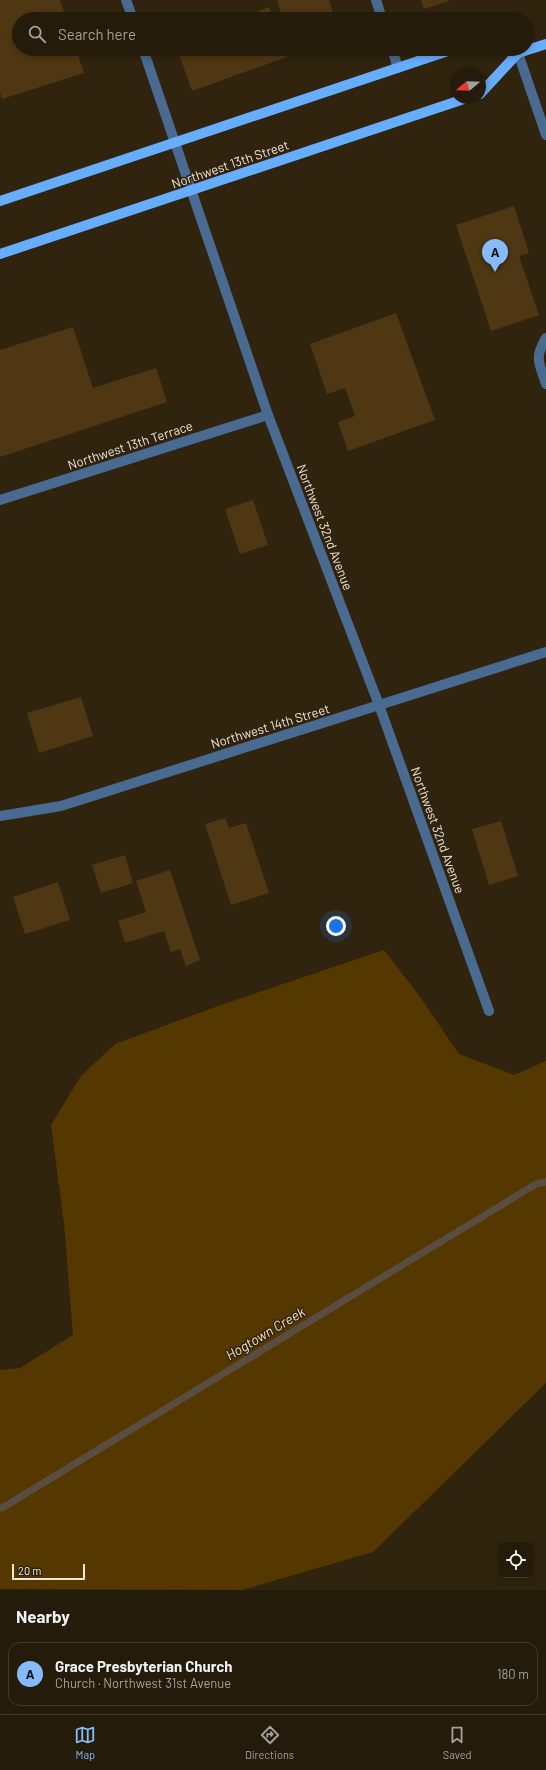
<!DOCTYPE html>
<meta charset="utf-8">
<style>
body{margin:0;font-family:Barlow,sans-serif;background:#2d2414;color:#f1f3f6}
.controls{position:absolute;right:12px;bottom:12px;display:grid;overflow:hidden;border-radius:8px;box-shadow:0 2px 6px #0003}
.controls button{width:36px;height:36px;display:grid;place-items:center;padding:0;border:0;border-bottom:1px solid #42392c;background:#251b0b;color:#f1f3f6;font:20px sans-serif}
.compass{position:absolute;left:450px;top:68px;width:36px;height:36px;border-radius:50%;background:#251b0b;box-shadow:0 2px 6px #0003;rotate:251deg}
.scale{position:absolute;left:12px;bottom:10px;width:73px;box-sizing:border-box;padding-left:4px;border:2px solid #eee5d9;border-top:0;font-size:11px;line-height:14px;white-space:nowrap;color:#eee5d9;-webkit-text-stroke:3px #31240f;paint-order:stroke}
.you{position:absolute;left:336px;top:926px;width:14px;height:14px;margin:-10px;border:3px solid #fff;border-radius:50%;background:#1a73e8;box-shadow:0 0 0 6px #1a73e833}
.badge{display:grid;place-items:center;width:26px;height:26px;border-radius:50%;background:#85bbfb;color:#111;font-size:13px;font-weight:700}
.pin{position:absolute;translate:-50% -33px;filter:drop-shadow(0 1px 2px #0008)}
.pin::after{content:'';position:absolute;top:21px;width:14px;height:12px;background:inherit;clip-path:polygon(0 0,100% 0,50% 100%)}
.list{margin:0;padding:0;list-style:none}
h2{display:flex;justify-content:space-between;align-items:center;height:52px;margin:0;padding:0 16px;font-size:17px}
h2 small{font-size:13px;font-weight:400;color:#a3a19d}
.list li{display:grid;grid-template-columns:26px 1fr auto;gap:12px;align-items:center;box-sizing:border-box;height:64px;margin:0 8px 8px;padding:0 8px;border:1px solid #42392c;border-radius:12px}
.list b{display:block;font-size:15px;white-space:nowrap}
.list p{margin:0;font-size:13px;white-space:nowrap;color:#a3a19d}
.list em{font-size:13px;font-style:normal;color:#a3a19d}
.icon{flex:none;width:22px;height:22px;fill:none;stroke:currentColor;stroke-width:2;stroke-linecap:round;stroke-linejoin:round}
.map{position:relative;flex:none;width:546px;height:1590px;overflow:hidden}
.search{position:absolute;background:#251b0b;box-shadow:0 2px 6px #0003;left:12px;right:12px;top:12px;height:44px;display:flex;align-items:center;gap:10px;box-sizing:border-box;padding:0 14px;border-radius:22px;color:#a3a19d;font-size:15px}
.sheet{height:124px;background:#251b0b}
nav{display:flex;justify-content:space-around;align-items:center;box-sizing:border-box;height:56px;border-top:1px solid #42392c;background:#251b0b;font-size:11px;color:#a3a19d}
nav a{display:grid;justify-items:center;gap:2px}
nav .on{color:#85bbfb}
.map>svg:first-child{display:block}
.green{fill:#553800}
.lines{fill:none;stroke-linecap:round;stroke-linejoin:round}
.stream{stroke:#594d41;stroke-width:7}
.building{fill:#4e3712}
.minor{stroke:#496a91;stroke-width:10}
.major{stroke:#66adfe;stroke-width:10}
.labels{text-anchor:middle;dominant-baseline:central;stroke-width:3;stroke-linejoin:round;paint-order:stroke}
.street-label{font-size:13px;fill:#eee5d9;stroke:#31240f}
.water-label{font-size:14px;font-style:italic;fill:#f8e0bd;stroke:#31240f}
</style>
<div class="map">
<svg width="546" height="1590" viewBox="0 0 546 1590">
<rect width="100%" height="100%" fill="#31240f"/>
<path class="green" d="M 384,950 L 418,994 L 459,1054 L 514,1075 L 546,1061 L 546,1383 L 373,1552 L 242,1590 L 0,1589 L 0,1370 L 20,1368 L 73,1335 L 64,1223 L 51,1125 L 81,1076 L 115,1044 L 218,1006 Z"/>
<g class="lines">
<path class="stream" d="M 0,1507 L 2,1508 L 536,1184 L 546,1182"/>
</g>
<g class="building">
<path d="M 0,0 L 60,0 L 66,19 L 19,19 L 19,49 L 76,49 L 84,73 L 2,99 L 0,92 Z"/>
<path d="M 277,0 L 329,0 L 335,19 L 283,19 Z"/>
<path d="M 421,0 L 451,0 L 424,9 Z"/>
<path d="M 269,7 L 274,19 L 237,19 Z"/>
<path d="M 177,49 L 285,49 L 287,57 L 192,91 Z"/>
<path d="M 514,206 L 529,253 L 519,256 L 539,315 L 491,331 L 456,225 Z"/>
<path d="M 396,313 L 435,420 L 348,451 L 338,422 L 355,416 L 345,388 L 327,394 L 310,344 Z"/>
<path d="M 73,327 L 93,388 L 156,368 L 167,402 L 0,457 L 0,350 Z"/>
<path d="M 253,500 L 268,545 L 240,554 L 225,509 Z"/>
<path d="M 81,697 L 93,736 L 39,753 L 27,713 Z"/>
<path d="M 225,818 L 229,828 L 246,823 L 269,893 L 231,905 L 205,824 Z"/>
<path d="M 501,821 L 518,876 L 489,885 L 472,829 Z"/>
<path d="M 125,855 L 133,883 L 101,893 L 92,865 Z"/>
<path d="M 170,870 L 200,960 L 186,966 L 180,949 L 171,952 L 164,931 L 125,943 L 118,921 L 146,912 L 136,881 Z"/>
<path d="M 58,882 L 70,920 L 25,934 L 13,897 Z"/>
</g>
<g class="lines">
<g class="minor">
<path d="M 126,0 L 133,19"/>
<path d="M 376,0 L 382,19"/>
<path d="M 143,49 L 268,415 L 379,705 L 489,1011"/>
<path d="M 392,49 L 398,68"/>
<path d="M 518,53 L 546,135"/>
<path d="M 546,338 C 534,358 539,363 546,384"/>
<path d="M 0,500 L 268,415"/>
<path d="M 0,816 L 61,806 L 546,652"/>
</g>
<g class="major">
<path d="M 494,49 L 518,53 L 546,44"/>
<path d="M 480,94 L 518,53"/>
<path d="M 0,201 L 454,49"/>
<path d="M 0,254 L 467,98"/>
</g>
</g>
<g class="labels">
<g class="street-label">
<text transform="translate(230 164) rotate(-19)">Northwest 13th Street</text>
<text transform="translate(130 445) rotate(-18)">Northwest 13th Terrace</text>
<text transform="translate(325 527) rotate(69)">Northwest 32nd Avenue</text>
<text transform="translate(270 726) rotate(-17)">Northwest 14th Street</text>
<text transform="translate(438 830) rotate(70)">Northwest 32nd Avenue</text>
</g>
<g class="water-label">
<text transform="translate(265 1333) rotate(-31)">Hogtown Creek</text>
</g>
</g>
</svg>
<div class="controls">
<button><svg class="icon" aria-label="locate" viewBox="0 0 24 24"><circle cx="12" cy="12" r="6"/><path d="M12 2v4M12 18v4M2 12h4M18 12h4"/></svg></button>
</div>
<svg class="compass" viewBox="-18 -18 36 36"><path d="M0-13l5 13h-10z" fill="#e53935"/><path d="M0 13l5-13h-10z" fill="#a3a19d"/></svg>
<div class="scale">20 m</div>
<div class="you"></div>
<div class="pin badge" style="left:495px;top:272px">A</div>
<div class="search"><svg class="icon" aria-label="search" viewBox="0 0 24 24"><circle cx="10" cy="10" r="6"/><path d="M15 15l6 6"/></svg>Search here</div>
</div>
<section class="sheet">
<h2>Nearby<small></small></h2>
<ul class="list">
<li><span class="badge">A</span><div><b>Grace Presbyterian Church</b><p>Church · Northwest 31st Avenue</p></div><em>180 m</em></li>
</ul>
</section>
<nav>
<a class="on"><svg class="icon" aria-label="map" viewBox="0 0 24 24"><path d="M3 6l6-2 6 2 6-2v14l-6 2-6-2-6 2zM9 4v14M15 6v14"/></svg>Map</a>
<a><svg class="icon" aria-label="directions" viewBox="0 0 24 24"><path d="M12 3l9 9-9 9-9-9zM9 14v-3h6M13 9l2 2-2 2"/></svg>Directions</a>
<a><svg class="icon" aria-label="saved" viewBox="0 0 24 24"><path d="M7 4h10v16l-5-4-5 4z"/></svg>Saved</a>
</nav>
